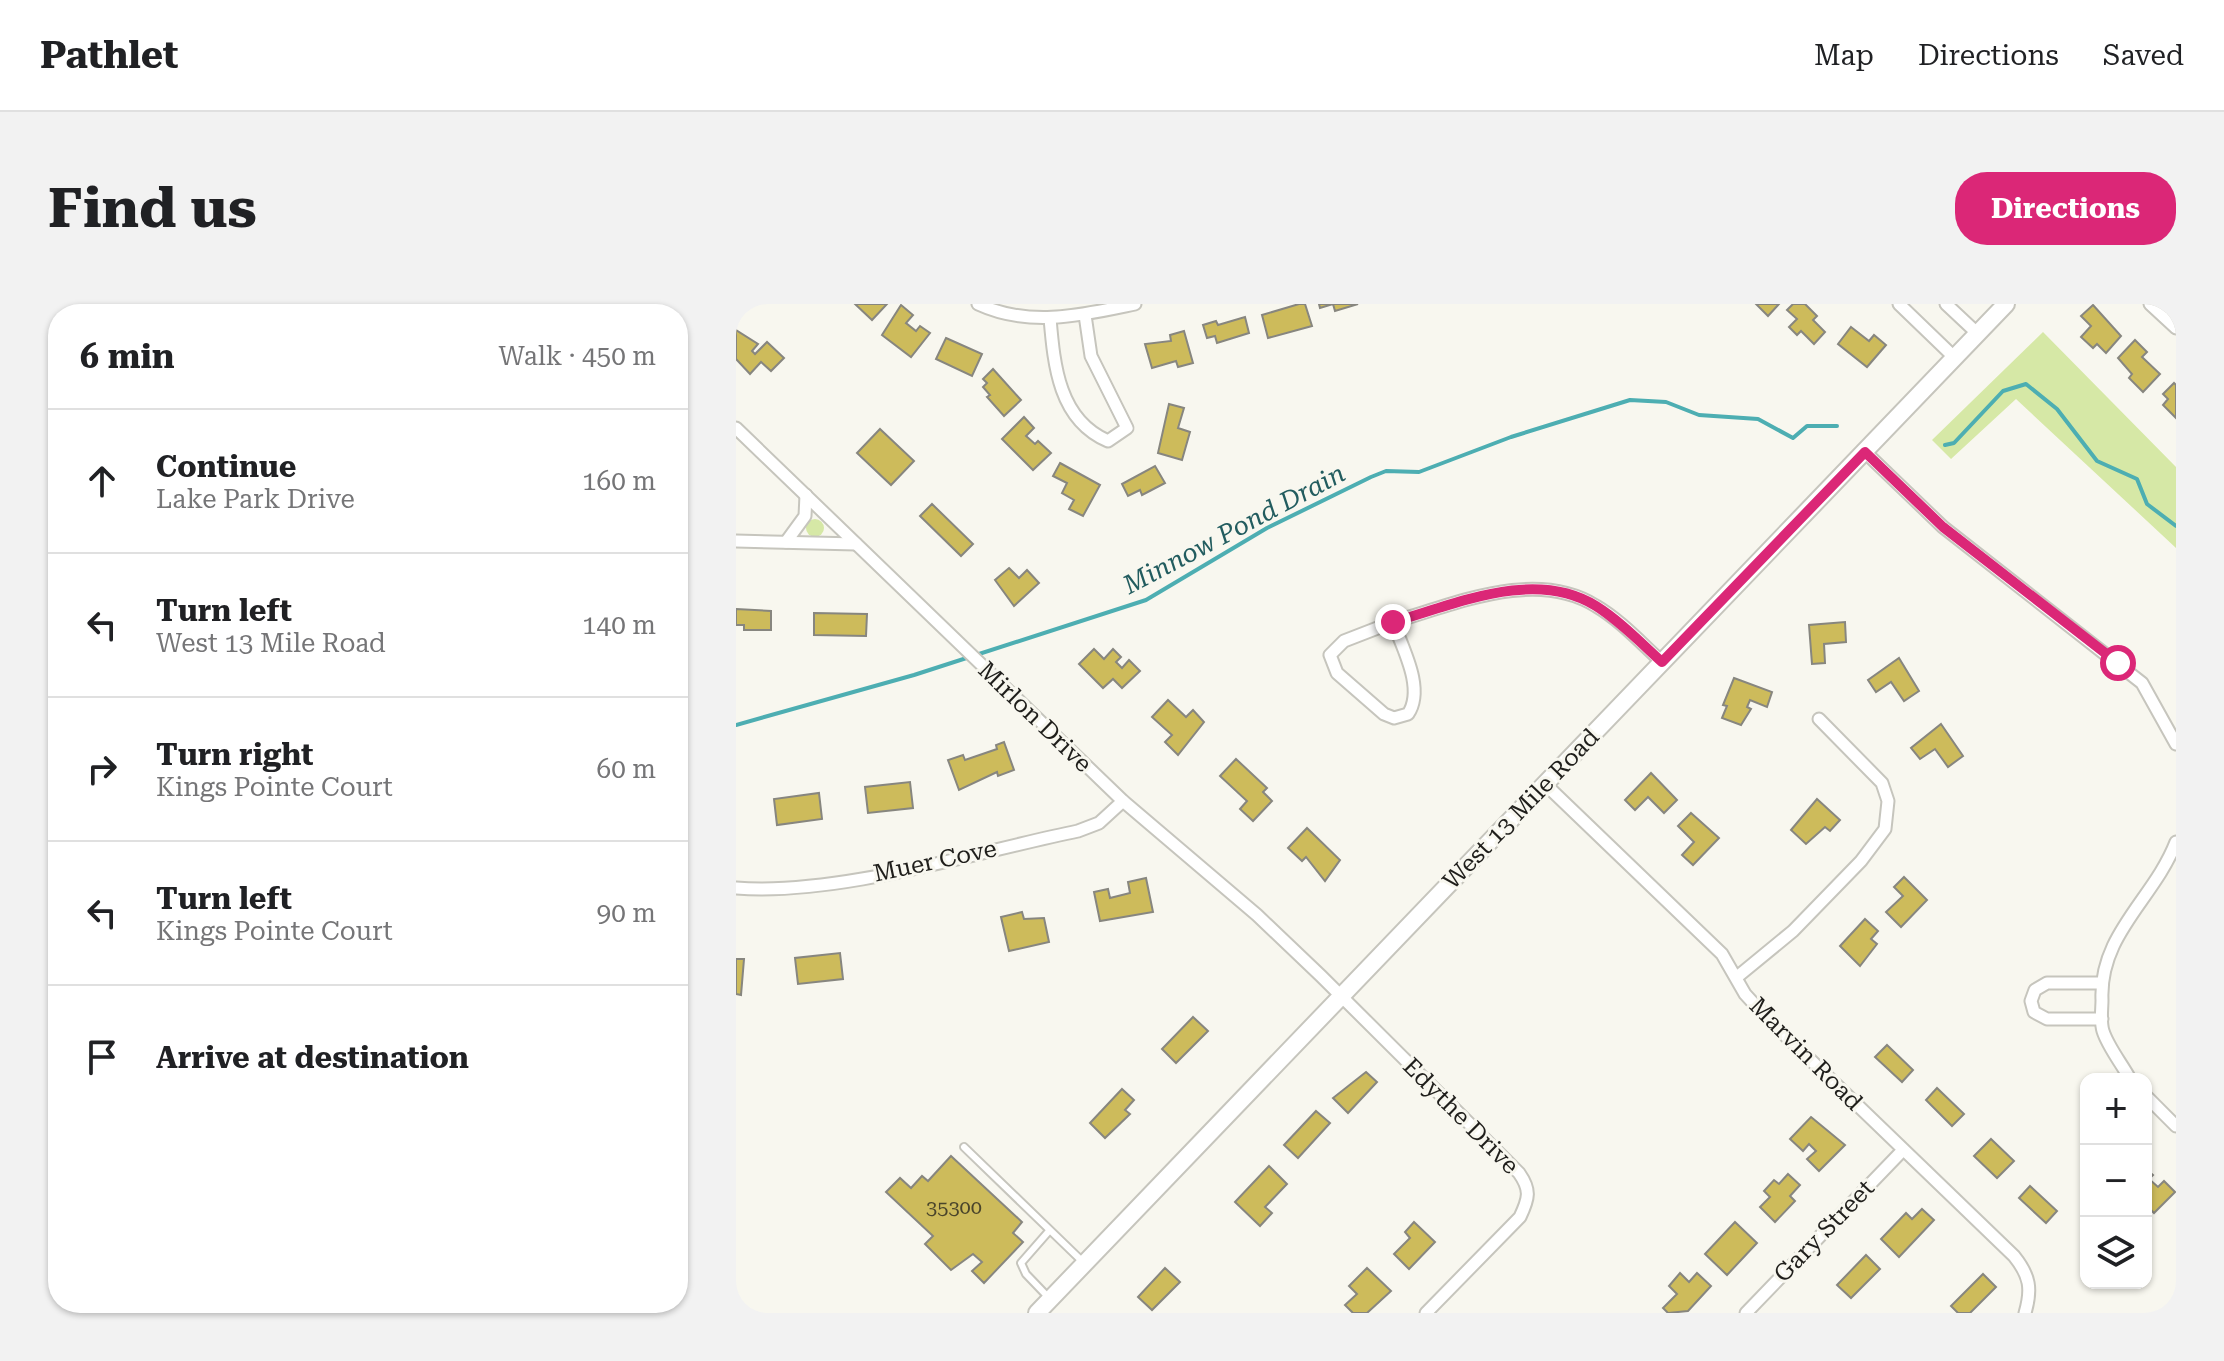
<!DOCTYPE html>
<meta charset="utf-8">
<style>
body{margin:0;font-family:"Roboto Serif",serif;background:#f2f2f2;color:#202124}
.controls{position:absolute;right:24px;bottom:24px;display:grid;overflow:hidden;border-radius:16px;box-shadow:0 2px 6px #0004}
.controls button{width:72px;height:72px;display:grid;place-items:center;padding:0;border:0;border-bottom:2px solid #e0e0e0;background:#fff;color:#202124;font:40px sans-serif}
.stop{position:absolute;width:24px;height:24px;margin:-18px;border:6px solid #db2777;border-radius:50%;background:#fff}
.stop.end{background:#db2777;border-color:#fff;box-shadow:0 2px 8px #0008}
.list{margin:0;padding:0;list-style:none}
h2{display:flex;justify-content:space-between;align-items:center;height:104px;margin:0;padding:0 32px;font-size:34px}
h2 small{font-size:26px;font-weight:400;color:#757577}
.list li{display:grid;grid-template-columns:52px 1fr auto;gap:24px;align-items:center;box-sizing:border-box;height:144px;padding:0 32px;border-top:2px solid #e0e0e0}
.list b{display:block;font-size:30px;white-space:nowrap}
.list p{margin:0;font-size:26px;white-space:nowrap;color:#757577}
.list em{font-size:26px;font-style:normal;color:#757577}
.icon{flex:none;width:44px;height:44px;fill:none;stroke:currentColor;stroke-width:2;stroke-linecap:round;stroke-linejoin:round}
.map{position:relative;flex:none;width:1440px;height:1009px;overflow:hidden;border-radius:32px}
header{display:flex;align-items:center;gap:48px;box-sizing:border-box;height:112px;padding:0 40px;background:#fff;border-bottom:2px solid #e0e0e0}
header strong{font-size:38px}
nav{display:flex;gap:44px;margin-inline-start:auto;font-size:28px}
.intro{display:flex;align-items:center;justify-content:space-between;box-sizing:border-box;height:192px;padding:0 48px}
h1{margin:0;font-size:56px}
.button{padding:20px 36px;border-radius:32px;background:#db2777;color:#fff;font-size:28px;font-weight:700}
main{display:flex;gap:48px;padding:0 48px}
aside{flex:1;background:#fff;border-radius:32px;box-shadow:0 2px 6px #0004}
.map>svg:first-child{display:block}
.green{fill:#d6e8a6}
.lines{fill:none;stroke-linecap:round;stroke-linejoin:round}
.stream{stroke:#4daeb2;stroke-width:4}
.building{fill:#cdbb5b;stroke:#87867f;stroke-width:2}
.lane-casing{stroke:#c6c5bd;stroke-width:10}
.street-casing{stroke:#c6c5bd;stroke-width:15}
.secondary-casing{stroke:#c6c5bd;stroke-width:20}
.lane{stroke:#fff;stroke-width:6}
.street{stroke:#fff;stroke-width:11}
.secondary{stroke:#fff;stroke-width:16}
.route{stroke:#db2777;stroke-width:10}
.labels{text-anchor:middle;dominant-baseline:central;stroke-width:6;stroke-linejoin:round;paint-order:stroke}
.number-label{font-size:20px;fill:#4a452b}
.street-label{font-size:24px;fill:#1f1e1b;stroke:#f8f7ef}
.water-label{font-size:26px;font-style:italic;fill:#225c5f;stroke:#f8f7ef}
</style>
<header>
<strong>Pathlet</strong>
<nav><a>Map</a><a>Directions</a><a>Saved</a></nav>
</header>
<div class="intro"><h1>Find us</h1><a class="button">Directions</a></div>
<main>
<aside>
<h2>6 min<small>Walk · 450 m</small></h2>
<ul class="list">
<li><svg class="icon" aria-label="ahead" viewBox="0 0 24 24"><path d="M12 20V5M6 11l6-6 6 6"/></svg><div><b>Continue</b><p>Lake Park Drive</p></div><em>160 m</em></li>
<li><svg class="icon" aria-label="left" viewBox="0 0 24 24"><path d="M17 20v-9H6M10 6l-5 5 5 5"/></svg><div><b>Turn left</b><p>West 13 Mile Road</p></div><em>140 m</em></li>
<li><svg class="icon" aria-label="right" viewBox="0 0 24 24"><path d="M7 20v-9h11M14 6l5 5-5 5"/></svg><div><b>Turn right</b><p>Kings Pointe Court</p></div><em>60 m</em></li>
<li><svg class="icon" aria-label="left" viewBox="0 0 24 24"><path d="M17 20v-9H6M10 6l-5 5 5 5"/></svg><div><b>Turn left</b><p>Kings Pointe Court</p></div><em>90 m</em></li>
<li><svg class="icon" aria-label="arrive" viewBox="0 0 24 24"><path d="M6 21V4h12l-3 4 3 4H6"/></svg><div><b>Arrive at destination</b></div></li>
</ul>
</aside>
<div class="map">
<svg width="1440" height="1009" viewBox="0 0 1440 1009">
<rect width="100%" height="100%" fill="#f8f7ef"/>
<g class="green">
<path d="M 1307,28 L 1440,163 L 1440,244 L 1280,95 L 1215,155 L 1196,136 Z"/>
<circle cx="79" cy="224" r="9"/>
</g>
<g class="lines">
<g class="stream">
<path d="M 1209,141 L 1218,139 L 1267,87 L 1290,80 L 1321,105 L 1361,157 L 1401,175 L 1411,200 L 1440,222"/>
<path d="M 0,421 L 178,371 L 410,296 L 531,224 L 635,173 L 650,167 L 683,168 L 775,133 L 894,96 L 930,98 L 963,111 L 1022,115 L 1057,134 L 1071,122 L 1101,122"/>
</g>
</g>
<g class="building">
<path d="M 119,0 L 151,0 L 136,16 Z"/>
<path d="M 563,0 L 569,0 L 576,22 L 532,34 L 526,11 Z"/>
<path d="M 583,0 L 622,0 L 599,7 L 597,0 L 584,4 Z"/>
<path d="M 1020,0 L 1043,0 L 1032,12 Z"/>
<path d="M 1057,0 L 1069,0 L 1081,12 L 1077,16 L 1089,28 L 1078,40 L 1065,27 L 1061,31 L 1053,23 L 1061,15 L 1051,6 Z"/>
<path d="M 165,1 L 177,11 L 170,19 L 180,27 L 184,22 L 194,29 L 175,53 L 146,31 Z"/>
<path d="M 1357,1 L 1385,32 L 1370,49 L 1361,40 L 1357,44 L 1345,33 L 1355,22 L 1345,12 Z"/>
<path d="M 509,13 L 513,29 L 481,39 L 479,32 L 471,34 L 467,21 L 480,17 L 482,21 Z"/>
<path d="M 1115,23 L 1133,37 L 1138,31 L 1150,41 L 1131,63 L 1102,40 Z"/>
<path d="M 0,26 L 22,40 L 16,47 L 19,50 L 31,38 L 48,54 L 35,67 L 25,58 L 14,70 L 0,55 Z"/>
<path d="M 448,27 L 457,59 L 442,63 L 440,57 L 416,64 L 409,40 L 435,37 L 434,31 Z"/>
<path d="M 210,34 L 246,50 L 236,72 L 200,55 Z"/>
<path d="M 1399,36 L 1411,48 L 1406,53 L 1424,70 L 1407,88 L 1393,74 L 1396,70 L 1382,54 Z"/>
<path d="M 257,65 L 285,96 L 268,112 L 251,93 L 254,91 L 247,83 L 251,79 L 247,75 Z"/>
<path d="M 1438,79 L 1440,81 L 1440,114 L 1427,101 L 1432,95 L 1427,90 Z"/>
<path d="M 433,100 L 448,104 L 442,124 L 454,128 L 446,156 L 422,149 Z"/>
<path d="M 288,113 L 298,124 L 290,132 L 299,140 L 302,137 L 315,149 L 297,166 L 266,135 Z"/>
<path d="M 144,125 L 178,157 L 155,181 L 121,149 Z"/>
<path d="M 324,159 L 364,181 L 347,212 L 333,205 L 338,196 L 326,189 L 331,179 L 317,172 Z"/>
<path d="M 419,162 L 429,179 L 406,191 L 404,186 L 392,192 L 386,180 Z"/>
<path d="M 196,200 L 237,240 L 225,252 L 184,212 Z"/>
<path d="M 273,264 L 283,274 L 291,266 L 303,279 L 278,302 L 259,276 Z"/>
<path d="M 0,305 L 35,307 L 35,326 L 8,326 L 8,321 L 0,321 Z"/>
<path d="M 78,309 L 131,310 L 130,332 L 78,331 Z"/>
<path d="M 1109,318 L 1110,338 L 1088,340 L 1089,359 L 1076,360 L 1073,321 Z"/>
<path d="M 358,345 L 368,355 L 377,345 L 385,353 L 380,358 L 386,364 L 393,356 L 404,367 L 386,384 L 377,375 L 367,384 L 343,360 Z"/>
<path d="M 1163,354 L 1183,387 L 1168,397 L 1155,378 L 1140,388 L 1132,376 Z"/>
<path d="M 998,374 L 1036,388 L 1031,403 L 1014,396 L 1011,403 L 1015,405 L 1005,421 L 986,414 L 991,402 L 987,401 Z"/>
<path d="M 432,396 L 450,413 L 457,406 L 468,418 L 442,451 L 429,438 L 436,431 L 416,413 Z"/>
<path d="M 1205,420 L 1227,452 L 1212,463 L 1199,445 L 1184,455 L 1175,444 Z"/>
<path d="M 268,438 L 278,466 L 262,472 L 261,468 L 223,486 L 212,456 L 227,451 L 229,456 L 261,445 L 260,441 Z"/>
<path d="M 500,455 L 531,484 L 527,488 L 536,497 L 517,517 L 504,505 L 511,497 L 484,472 Z"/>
<path d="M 915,469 L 941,496 L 928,509 L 912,493 L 899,506 L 889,496 Z"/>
<path d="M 174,478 L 177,504 L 132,509 L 129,483 Z"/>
<path d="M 83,489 L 86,515 L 41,521 L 38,495 Z"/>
<path d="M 1081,495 L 1104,516 L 1094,527 L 1089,523 L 1070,540 L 1055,526 Z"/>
<path d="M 955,509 L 983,534 L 957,561 L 946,551 L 958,538 L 942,522 Z"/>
<path d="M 571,524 L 604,556 L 589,577 L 570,553 L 566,557 L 552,544 Z"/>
<path d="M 1168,573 L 1191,596 L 1165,623 L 1150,608 L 1167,592 L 1158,583 Z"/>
<path d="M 410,574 L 417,608 L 364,617 L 358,588 L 372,585 L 374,594 L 394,589 L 392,578 Z"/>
<path d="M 286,608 L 288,615 L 308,614 L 313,638 L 273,647 L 265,613 Z"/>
<path d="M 1129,615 L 1142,627 L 1135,635 L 1141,640 L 1124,662 L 1104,642 Z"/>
<path d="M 104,649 L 107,675 L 62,680 L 59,654 Z"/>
<path d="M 0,655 L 8,655 L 5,691 L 0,690 Z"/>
<path d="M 457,713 L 472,727 L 440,759 L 426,745 Z"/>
<path d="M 1151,741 L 1177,766 L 1166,778 L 1139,753 Z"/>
<path d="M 630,768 L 641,778 L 612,809 L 597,794 Z"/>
<path d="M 1201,784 L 1228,810 L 1216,822 L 1190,796 Z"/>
<path d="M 386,785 L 398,796 L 389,806 L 394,810 L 369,834 L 354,819 Z"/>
<path d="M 580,807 L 594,819 L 562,854 L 548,841 Z"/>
<path d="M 1075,813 L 1109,841 L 1083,867 L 1071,855 L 1080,847 L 1073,840 L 1067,847 L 1054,835 Z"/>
<path d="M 1255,835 L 1278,857 L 1261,874 L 1238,852 Z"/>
<path d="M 215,852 L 286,918 L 277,929 L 287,938 L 248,979 L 236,967 L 246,958 L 237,950 L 215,966 L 189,940 L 197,932 L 150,888 L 164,874 L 175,884 L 186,872 L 192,877 Z"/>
<path d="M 533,862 L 551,880 L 529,903 L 536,909 L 524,922 L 499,898 Z"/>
<path d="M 1410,865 L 1417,871 L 1413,875 L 1422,883 L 1428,877 L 1439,888 L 1418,909 L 1410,901 Z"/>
<path d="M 1052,870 L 1064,881 L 1054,892 L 1059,897 L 1039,918 L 1024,903 L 1034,893 L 1028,887 L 1038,876 L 1043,880 Z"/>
<path d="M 1294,882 L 1321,907 L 1310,919 L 1283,894 Z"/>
<path d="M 1186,905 L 1198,916 L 1163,953 L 1145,935 L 1170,909 L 1176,915 Z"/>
<path d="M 678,918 L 699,938 L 673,965 L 658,950 L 674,934 L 669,928 Z"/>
<path d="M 999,918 L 1021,939 L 991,971 L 969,950 Z"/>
<path d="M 1130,951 L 1144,965 L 1115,994 L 1101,981 Z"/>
<path d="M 429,964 L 444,978 L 416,1006 L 402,993 Z"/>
<path d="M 631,964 L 655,987 L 631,1009 L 617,1009 L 609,1001 L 621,990 L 613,982 Z"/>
<path d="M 944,969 L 953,978 L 961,969 L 975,982 L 952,1007 L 932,1009 L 927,1004 L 941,990 L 933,982 Z"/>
<path d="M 1247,970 L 1260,983 L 1234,1009 L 1222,1009 L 1215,1002 Z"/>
</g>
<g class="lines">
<defs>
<g id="lane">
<path d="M 228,843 L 348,959"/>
<path d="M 313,927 L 285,959 L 290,970 L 314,995"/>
</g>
<g id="street">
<path d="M 242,0 C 294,24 346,11 399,0"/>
<path d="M 1163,0 L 1219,54"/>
<path d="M 1210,0 L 1242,30"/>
<path d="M 1414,0 L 1440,24"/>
<path d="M 314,14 C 318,62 323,116 372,137 L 391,124 L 355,52 L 349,11"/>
<path d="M 0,124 L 387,497 L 521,611 L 585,672 L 783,869 C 795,886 793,894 784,913 L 690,1009"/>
<path d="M 1129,148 L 1207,223 L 1406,379 L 1440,440"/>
<path d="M 0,237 L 120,240"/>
<path d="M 50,238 L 69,212 L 70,191"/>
<path d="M 657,318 C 720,300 799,264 860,302 C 884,316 905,339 926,358"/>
<path d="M 657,318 C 667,345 689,385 672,410 L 658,414 L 648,410 L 601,369 L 594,351 L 608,337 Z"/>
<path d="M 809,480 L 986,650 L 1009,690 L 1031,714 L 1278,952 C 1294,972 1296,985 1289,1009"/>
<path d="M 0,584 C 102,592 240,548 342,527 L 363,519 L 387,497"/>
<path d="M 1001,673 L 1057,627 L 1125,557 L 1149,525 L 1152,497 L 1146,479 L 1083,415"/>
<path d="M 1365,679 L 1311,679 L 1299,686 L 1295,697 L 1298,708 L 1311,715 L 1366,715"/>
<path d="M 1394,775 C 1386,760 1372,743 1367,727 C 1364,718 1366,705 1366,696 C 1363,630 1418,595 1440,538"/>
<path d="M 1410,792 L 1440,822"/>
<path d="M 1010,1009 L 1167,846"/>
</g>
<path id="secondary" d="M 301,1009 L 1270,0"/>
</defs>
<use href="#lane" class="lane-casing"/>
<use href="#street" class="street-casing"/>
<use href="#secondary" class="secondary-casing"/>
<use href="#lane" class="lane"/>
<use href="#street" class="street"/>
<use href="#secondary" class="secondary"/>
</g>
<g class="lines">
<path class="route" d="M 657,318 C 720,300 799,264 860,302 C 884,317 905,339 926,358 L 1129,148 L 1207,223 L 1382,359"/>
</g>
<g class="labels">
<g class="number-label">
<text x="218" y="903">35300</text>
</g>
<g class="street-label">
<text transform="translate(299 413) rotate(44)">Mirlon Drive</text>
<text transform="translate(785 505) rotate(-46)">West 13 Mile Road</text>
<text transform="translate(199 557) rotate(-12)">Muer Cove</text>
<text transform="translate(1070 750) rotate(45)">Marvin Road</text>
<text transform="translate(725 812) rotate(45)">Edythe Drive</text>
<text transform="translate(1088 927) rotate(-46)">Gary Street</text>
</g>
<g class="water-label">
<text transform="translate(498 225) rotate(-28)">Minnow Pond Drain</text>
</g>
</g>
</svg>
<div class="controls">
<button>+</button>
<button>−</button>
<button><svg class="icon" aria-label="layers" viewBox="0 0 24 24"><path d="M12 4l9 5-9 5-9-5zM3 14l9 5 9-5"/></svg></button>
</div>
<div class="stop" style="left:1382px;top:359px"></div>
<div class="stop end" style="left:657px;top:318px"></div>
</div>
</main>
